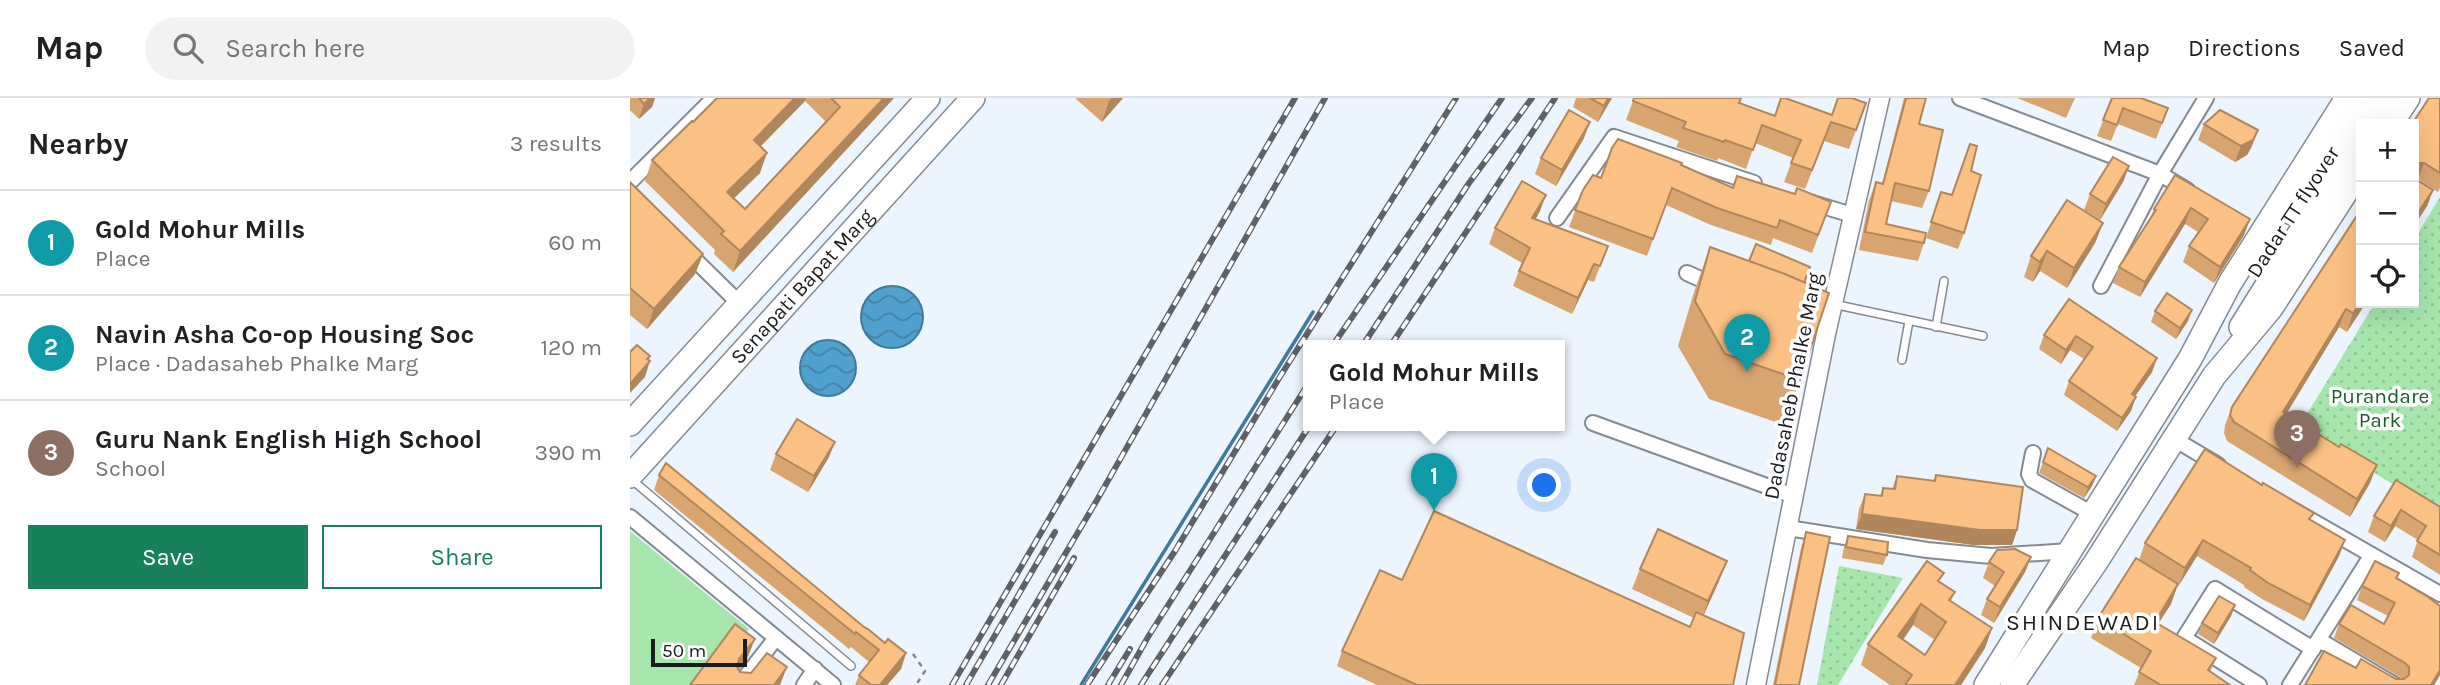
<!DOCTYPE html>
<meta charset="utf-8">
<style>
body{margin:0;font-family:Karla,sans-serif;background:#f2f2f2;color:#202124}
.controls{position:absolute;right:21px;top:21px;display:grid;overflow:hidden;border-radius:0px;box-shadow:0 7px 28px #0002}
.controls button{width:63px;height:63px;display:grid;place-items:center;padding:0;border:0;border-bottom:2px solid #e0e0e0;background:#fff;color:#202124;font:35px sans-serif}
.scale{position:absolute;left:21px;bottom:18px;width:96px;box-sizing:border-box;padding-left:7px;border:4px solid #1a1d20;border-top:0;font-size:19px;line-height:24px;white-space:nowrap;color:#1a1d20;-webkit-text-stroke:5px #fff;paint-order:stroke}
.you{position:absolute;left:915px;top:388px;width:24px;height:24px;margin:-18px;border:5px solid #fff;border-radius:50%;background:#1a73e8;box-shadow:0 0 0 10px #1a73e833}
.badge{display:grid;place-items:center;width:46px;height:46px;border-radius:50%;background:#18815c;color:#fff;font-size:23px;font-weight:700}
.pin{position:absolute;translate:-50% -58px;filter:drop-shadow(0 2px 4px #0008)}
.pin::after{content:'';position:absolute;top:37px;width:24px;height:21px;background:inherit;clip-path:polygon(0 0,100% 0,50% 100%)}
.popup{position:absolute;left:673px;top:242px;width:262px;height:91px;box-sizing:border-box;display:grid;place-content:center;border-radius:0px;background:#fff;filter:drop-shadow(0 2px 5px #0005);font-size:23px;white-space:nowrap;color:#757577}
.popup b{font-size:26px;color:#202124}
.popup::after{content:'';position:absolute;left:50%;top:100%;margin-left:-14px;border:14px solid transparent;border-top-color:#fff}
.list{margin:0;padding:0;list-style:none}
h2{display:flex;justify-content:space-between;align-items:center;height:91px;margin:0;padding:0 28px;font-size:30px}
h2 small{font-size:23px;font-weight:400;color:#757577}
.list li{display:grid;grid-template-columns:46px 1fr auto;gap:21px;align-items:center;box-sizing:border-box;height:105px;padding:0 28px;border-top:2px solid #e0e0e0}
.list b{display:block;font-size:26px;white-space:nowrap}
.list p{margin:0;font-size:23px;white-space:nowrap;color:#757577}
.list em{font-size:23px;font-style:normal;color:#757577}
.actions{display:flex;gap:14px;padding:21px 28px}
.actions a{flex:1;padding:16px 0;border:2px solid #18815c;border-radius:0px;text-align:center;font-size:24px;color:#18815c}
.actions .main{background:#18815c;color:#fff}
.icon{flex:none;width:38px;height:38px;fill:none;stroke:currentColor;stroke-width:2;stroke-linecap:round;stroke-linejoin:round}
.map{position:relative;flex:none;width:1810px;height:587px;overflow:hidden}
header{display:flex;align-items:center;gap:42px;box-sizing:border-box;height:98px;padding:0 35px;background:#fff;border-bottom:2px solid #e0e0e0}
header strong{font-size:33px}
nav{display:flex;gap:38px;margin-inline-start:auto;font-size:24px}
.search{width:490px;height:63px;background:#f2f2f2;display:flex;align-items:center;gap:18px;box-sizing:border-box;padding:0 24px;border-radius:38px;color:#757577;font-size:26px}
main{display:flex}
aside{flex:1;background:#fff}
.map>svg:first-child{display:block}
.green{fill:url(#green-dots)}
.pitch{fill:#a6e6ad}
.water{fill:url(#water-waves);stroke:#407999;stroke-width:2}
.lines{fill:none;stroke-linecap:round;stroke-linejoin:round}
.stream{stroke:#407999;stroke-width:3.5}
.service-casing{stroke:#838a92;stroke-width:10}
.minor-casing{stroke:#838a92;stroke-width:18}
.tertiary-casing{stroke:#838a92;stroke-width:21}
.primary-casing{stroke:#838a92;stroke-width:26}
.trunk-casing{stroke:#838a92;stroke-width:26}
.path{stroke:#82888e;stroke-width:2.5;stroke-dasharray:5 5;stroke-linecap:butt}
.service{stroke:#fff;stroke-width:7}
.minor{stroke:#fff;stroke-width:14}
.tertiary{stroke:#fff;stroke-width:18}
.primary{stroke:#fff;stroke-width:23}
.trunk{stroke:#fff;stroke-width:23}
.rail-casing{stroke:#5e6268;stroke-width:6}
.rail{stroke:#fff;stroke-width:3.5;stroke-dasharray:10;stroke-linecap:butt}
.wall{fill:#d8a571;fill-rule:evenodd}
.shaded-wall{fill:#b0865c}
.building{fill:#fbc083;stroke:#b0865c;stroke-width:2;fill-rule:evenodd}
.labels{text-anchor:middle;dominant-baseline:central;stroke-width:7;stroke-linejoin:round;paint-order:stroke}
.street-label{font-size:21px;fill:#1a1d20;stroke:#fff}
.park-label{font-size:21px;fill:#1b5d2a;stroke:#fff}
.neighbourhood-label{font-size:23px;letter-spacing:2px;fill:#1a1d20;stroke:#fff}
</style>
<header>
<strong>Map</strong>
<div class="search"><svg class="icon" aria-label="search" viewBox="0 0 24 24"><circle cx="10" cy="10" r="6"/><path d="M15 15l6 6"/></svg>Search here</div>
<nav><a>Map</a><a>Directions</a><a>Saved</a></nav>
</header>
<main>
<aside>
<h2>Nearby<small>3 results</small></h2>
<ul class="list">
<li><span class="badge" style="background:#0f9aa8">1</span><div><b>Gold Mohur Mills</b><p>Place</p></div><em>60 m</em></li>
<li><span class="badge" style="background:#0f9aa8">2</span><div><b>Navin Asha Co-op Housing Soc</b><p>Place · Dadasaheb Phalke Marg</p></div><em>120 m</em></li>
<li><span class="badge" style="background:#8d6e63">3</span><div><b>Guru Nank English High School</b><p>School</p></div><em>390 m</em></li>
</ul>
<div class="actions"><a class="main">Save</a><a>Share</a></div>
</aside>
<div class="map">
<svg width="1810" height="587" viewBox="0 0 1810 587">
<defs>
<pattern id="green-dots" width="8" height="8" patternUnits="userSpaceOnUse" patternTransform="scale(1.75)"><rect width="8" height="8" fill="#a6e6ad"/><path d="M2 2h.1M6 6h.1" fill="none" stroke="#8ec595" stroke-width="1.8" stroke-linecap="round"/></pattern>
<pattern id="water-waves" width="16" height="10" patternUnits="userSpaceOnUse" patternTransform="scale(1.75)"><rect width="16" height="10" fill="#50a1cd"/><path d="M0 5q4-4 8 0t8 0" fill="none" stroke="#4283a6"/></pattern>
</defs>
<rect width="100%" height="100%" fill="#ecf4fe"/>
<g class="green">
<path d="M 1810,99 L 1810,415 L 1669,329 L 1745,205 L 1784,205 L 1784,142 Z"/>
<path d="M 1209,468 L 1273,480 L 1208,587 L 1187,587 Z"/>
</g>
<path class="pitch" d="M 0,433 L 119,531 L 77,587 L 0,587 Z"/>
<g class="water">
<circle cx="262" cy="219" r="31"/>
<circle cx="198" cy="270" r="28"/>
</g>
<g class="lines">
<path class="stream" d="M 451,587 L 683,214"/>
<defs>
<g id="service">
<path d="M 1203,206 L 1353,238"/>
<path d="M 1306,229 L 1314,183"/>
<path d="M 1272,262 L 1279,223"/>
<path d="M 1,381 L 221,568"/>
</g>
<g id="minor">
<path d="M 1330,0 L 1530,76 L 1557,92"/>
<path d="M 0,84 L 84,0"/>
<path d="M 1183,105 L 1222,117"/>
<path d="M 927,120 L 984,39 L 1124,85"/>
<path d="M 56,153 L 110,206"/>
<path d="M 1057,175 L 1086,188"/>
<path d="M 1471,188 L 1530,76 L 1576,0"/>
<path d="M 963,325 L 1164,398"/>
<path d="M 1544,341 L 1588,367"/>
<path d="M 1403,355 L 1399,376 L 1402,382 L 1463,416"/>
<path d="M 1665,413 L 1810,496"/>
<path d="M 0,419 L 203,587"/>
<path d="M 1158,430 L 1297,452 L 1361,458 L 1440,453"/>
<path d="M 1689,542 L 1765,587"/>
<path d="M 109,587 L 146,540"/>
<path d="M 174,587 L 185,571"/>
<path d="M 1629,587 L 1554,540 L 1585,491 L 1683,551"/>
<path d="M 1660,587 L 1741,458"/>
</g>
<path id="tertiary" d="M 1126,587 L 1196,236 L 1250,0"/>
<g id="primary">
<path d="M 0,326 L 298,0"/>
<path id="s1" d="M 0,378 L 343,0"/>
</g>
<g id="trunk">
<path d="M 1738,26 L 1755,0"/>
<path d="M 1761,26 L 1778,0"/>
<path d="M 1662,115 L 1735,0"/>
<path d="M 1611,229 L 1731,37"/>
<path d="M 1356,587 L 1560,261 L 1600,185 L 1717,0"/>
<path d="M 1382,587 L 1466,464 L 1584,278 L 1641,210 L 1731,71"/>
</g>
</defs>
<use href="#service" class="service-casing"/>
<use href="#minor" class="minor-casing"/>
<use href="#tertiary" class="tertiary-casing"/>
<use href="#primary" class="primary-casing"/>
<use href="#trunk" class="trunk-casing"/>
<path class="path" d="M 283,556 L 295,573 L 286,587"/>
<use href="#service" class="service"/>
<use href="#minor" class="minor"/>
<use href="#tertiary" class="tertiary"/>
<use href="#primary" class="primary"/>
<use href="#trunk" class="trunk"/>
<defs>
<g id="rail">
<path d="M 703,247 L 872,0"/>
<path d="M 733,247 L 839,85 L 902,0"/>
<path d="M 761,247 L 925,0"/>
<path d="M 322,587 L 665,0"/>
<path d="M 336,587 L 425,434"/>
<path d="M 358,587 L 467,402 L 695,0"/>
<path d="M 371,587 L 444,460"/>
<path d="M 457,587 L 545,453 L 651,277 L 826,0"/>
<path d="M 478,587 L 500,551"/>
<path d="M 491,587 L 518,539 L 678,286"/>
<path d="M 511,587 L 680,327"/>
<path d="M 532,587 L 707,327"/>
</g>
</defs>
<use href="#rail" class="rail-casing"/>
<use href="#rail" class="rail"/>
</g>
<g class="wall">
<path d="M 0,0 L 25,0 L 22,9 L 9,21 L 0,12 Z"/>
<path d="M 87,0 L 264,0 L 103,174 L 84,156 L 85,152 L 15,83 L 22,62 L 63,24 ZM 175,3 L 196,24 L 115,111 L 104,100 L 130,75 L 131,48 Z"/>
<path d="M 445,0 L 493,0 L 472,24 Z"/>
<path d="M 946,0 L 982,0 L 968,24 L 943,9 Z"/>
<path d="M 1004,0 L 1109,5 L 1145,18 L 1202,17 L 1236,5 L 1219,51 L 1194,43 L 1175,91 L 1154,84 L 1163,60 L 1125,45 L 1116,71 L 1088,60 L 1087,63 L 1046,49 L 1049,43 L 996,22 Z"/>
<path d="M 1274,0 L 1296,0 L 1289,26 L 1299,93 L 1292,110 L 1261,103 L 1256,126 L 1294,145 L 1288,163 L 1229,152 L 1239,102 L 1246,84 L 1252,86 Z"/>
<path d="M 1387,0 L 1445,0 L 1436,20 Z"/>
<path d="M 1482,0 L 1538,10 L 1526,41 L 1488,26 L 1481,43 L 1467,38 Z"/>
<path d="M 1810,0 L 1810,90 L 1808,94 L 1788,81 L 1785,80 L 1803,92 L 1797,108 L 1784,128 L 1784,26 Z"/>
<path d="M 1574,26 L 1622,48 L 1617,57 L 1605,64 L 1568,42 Z"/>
<path d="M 954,40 L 926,88 L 905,76 L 911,60 Z"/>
<path d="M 1051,67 L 1102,90 L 1107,78 L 1165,96 L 1201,104 L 1182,155 L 1143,140 L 1141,147 L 1081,127 L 1036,107 L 1017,158 L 939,129 L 953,92 L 971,80 Z"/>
<path d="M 1499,68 L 1493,84 L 1470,122 L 1454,112 L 1460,96 Z"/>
<path d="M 1341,73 L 1334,135 L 1328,151 L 1296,140 L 1311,94 L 1322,97 Z"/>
<path d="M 1545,77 L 1620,121 L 1614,137 L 1584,185 L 1553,164 L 1559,148 L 1568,134 L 1555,126 L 1510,199 L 1483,185 L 1489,169 L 1519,123 L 1524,111 Z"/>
<path d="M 0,84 L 73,156 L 65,176 L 17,231 L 0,217 Z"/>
<path d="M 910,113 L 905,122 L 978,148 L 964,184 L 958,182 L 942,216 L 883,188 L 892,165 L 859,146 L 865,130 Z"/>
<path d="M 1728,116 L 1731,205 L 1717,234 L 1709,229 L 1656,316 L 1740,385 L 1720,419 L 1597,343 L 1594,335 L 1595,327 L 1602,309 Z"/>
<path d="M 1473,125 L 1465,145 L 1437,190 L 1410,173 L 1403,184 L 1394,179 L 1401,158 Z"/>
<path d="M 1080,149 L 1119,163 L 1180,169 L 1175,185 L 1170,282 L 1154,327 L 1079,301 L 1048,248 L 1064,194 Z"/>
<path d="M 1439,201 L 1527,260 L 1522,274 L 1505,298 L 1501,313 L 1487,333 L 1434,297 L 1439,283 L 1454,261 L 1440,252 L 1431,266 L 1409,251 L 1414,237 Z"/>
<path d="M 1525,213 L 1558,223 L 1546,241 L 1521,224 Z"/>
<path d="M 1418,350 L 1466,378 L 1462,388 L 1454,400 L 1409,375 Z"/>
<path d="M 146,356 L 199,359 L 178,394 L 140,372 Z"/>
<path d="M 29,377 L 255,545 L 276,555 L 271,571 L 257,587 L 225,587 L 229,577 L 239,564 L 221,549 L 219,551 L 24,392 Z"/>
<path d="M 1306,377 L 1387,432 L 1382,447 L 1344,447 L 1226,431 L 1229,411 L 1235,396 L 1250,398 L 1253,390 L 1262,391 L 1267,378 L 1303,383 Z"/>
<path d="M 1766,382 L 1810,409 L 1810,477 L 1782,459 L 1788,442 L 1765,428 L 1755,444 L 1738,434 L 1744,418 Z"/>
<path d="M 1681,422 L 1715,442 L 1709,458 L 1674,523 L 1632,501 L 1614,489 L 1614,487 L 1567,458 L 1549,487 L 1548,486 L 1541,506 L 1528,526 L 1586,560 L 1580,574 L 1600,587 L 1504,587 L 1511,570 L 1461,540 L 1468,520 L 1509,462 L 1515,445 Z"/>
<path d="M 1176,434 L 1169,587 L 1143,587 L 1171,450 Z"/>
<path d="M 1218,438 L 1257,457 L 1253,467 L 1212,460 L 1214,449 Z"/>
<path d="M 1401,459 L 1395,474 L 1364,525 L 1351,517 L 1357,501 L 1365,488 L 1353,480 L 1359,464 Z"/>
<path d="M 1010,471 L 1089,483 L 1073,517 L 1103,587 L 747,587 L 707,568 L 712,553 L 772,482 L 1060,529 L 1064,520 L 1002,491 Z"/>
<path d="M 1767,481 L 1810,508 L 1810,577 L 1804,587 L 1675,587 L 1726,570 L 1766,581 L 1772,581 L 1770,579 L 1704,540 L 1709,526 L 1754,526 L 1758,518 L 1727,502 L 1732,488 Z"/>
<path d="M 1310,484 L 1325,494 L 1321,503 L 1362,530 L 1355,550 L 1331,587 L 1260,587 L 1231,567 L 1238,546 ZM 1283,527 L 1305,542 L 1295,557 L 1273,542 Z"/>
<path d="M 1605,507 L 1601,518 L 1584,546 L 1568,536 L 1572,525 Z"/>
</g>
<g class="shaded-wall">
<path d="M 20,0 L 25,0 L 22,9 L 9,21 L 14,6 Z"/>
<path d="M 165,0 L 176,0 L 175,3 L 117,62 L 124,42 Z"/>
<path d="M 254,0 L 264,0 L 103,174 L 110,153 Z"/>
<path d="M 482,0 L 493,0 L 472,24 L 479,3 Z"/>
<path d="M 978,0 L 982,0 L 968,24 L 974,8 Z"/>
<path d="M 960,24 L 954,40 L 926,88 L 932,72 Z"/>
<path d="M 1628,32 L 1622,48 L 1617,57 L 1605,64 L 1611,48 Z"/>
<path d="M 137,55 L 130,75 L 90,114 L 97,94 Z"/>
<path d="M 1786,65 L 1794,65 L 1788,81 L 1784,80 L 1784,66 Z"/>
<path d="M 1499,68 L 1493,84 L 1470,122 L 1476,106 Z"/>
<path d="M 1803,92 L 1797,108 L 1784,128 L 1784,121 Z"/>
<path d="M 916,97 L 910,113 L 897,136 L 902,120 Z"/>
<path d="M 1561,110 L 1555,126 L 1510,199 L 1515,184 Z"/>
<path d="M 1620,121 L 1614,137 L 1584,185 L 1590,169 Z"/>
<path d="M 1473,125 L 1465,145 L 1437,190 L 1444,170 Z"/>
<path d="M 1417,153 L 1410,173 L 1403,184 L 1410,164 Z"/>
<path d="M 73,156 L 65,176 L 17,231 L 24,211 Z"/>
<path d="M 964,166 L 958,182 L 942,216 L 948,200 Z"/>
<path d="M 1731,204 L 1731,205 L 1736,205 L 1717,234 L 1723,215 Z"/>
<path d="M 1716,211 L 1709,229 L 1646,333 L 1653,314 Z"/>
<path d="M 1562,212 L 1558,223 L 1546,241 L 1550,230 Z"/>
<path d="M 1446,238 L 1440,252 L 1431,266 L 1436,252 Z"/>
<path d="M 20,258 L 16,268 L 20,263 L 15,279 L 0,295 L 0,286 Z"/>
<path d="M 1527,260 L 1522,274 L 1497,310 L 1502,296 Z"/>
<path d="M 1506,299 L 1501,313 L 1487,333 L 1492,320 Z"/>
<path d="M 205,344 L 199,359 L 178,394 L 184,378 Z"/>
<path d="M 1747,367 L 1740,385 L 1720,419 L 1727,401 Z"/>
<path d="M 1466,378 L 1462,388 L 1454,400 L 1458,389 Z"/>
<path d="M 1771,412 L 1765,428 L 1755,444 L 1761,428 Z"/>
<path d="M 1232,416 L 1387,432 L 1382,447 L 1344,447 L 1226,431 Z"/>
<path d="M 1573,442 L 1567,458 L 1549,487 L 1555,470 Z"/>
<path d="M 1715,442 L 1709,458 L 1674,523 L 1680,507 Z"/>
<path d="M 1401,459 L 1395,474 L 1364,525 L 1370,509 Z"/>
<path d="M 1097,463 L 1089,483 L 1071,523 L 1078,503 Z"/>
<path d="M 1548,486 L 1541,506 L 1517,543 L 1525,524 Z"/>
<path d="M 1291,506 L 1283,527 L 1261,559 L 1268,538 Z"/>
<path d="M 1605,507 L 1601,518 L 1584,546 L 1588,535 Z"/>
<path d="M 1362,530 L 1355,550 L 1331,587 L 1325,587 Z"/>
<path d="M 125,541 L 117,561 L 101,582 L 109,561 Z"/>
<path d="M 276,555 L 271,571 L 257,587 L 250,587 Z"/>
<path d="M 157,569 L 150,587 L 144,587 Z"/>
<path d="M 1810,572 L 1810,577 L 1804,587 L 1801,587 Z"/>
</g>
<g class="building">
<path d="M 9,0 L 20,0 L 14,6 Z"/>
<path d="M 87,0 L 165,0 L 124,42 L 137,55 L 97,94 L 115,111 L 210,9 L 201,0 L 254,0 L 110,153 L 91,136 L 94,133 L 22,62 L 62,23 L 63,24 Z"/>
<path d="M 960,0 L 978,0 L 974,8 Z"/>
<path d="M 1004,0 L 1111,0 L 1109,5 L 1145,18 L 1151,0 L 1155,0 L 1202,17 L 1208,0 L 1222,0 L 1236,5 L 1226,32 L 1201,24 L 1182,72 L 1161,65 L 1171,42 L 1132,27 L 1123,52 L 1095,42 L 1094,44 L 1053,30 L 1056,24 L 1003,3 Z"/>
<path d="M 1276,0 L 1296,0 L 1289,26 L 1313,32 L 1299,93 L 1265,85 L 1256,126 L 1296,135 L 1294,145 L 1235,134 L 1246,84 L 1253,86 Z"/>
<path d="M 1482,0 L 1511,0 L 1538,10 L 1532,25 L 1493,10 L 1487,27 L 1473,22 Z"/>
<path d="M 1799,0 L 1810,0 L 1810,75 L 1794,65 L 1786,65 L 1784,66 L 1784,26 L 1782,26 Z"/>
<path d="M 939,12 L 960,24 L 932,72 L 911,60 Z"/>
<path d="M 1590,12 L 1628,32 L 1623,42 L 1611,48 L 1574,26 Z"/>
<path d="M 988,41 L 1052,65 L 1051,67 L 1103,90 L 1107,78 L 1165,96 L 1167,90 L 1201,104 L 1188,137 L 1150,122 L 1147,130 L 1087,110 L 1042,90 L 1023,141 L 945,112 L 953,92 L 963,77 L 971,80 L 982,50 Z"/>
<path d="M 1340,46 L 1347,48 L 1341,73 L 1351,77 L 1334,135 L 1301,124 L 1311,94 L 1322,97 Z"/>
<path d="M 1483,59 L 1499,68 L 1476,106 L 1460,96 Z"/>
<path d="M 1545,77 L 1620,121 L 1590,169 L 1559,148 L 1578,121 L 1561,110 L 1515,184 L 1489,169 L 1526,112 L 1524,111 Z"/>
<path d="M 1784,80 L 1803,92 L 1784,121 Z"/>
<path d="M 892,83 L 916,97 L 902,120 L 978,148 L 970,168 L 964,166 L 948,200 L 889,173 L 900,150 L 865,130 Z"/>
<path d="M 0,84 L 73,156 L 24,211 L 0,190 Z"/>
<path d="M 1437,102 L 1473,125 L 1444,170 L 1417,153 L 1410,164 L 1401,158 Z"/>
<path d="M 1728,116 L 1731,118 L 1731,204 L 1723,215 L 1716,211 L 1653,314 L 1709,349 L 1711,346 L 1747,367 L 1727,401 L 1604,324 L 1600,317 L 1602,309 Z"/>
<path d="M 1126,146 L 1180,169 L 1174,185 L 1119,163 Z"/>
<path d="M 1080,149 L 1155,176 L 1199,195 L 1170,282 L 1095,256 L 1065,203 Z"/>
<path d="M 1537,195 L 1562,212 L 1550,230 L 1525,213 Z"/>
<path d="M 1439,201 L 1527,260 L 1502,296 L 1506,299 L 1492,320 L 1439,283 L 1463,249 L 1446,238 L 1436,252 L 1414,237 Z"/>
<path d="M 7,247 L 20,258 L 17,261 L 20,263 L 0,286 L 0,254 Z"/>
<path d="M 167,321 L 205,344 L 184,378 L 146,356 Z"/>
<path d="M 1418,350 L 1466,378 L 1458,389 L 1413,364 Z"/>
<path d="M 1575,351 L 1632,387 L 1633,385 L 1684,415 L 1679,421 L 1715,442 L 1680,507 L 1638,485 L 1620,472 L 1621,470 L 1573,442 L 1555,470 L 1515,445 Z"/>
<path d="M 36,365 L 234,529 L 238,531 L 255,545 L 258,541 L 276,555 L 250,587 L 241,587 L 229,577 L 249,552 L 226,534 L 225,536 L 29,377 Z"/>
<path d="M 1306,377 L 1393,389 L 1387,432 L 1350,432 L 1232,416 L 1235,396 L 1252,398 L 1253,390 L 1265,391 L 1267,378 L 1305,383 Z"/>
<path d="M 1766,382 L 1810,409 L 1810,457 L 1787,443 L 1796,428 L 1771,412 L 1761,428 L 1744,418 Z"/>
<path d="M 804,413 L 1060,529 L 1066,514 L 1114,535 L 1103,587 L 787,587 L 712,553 L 750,472 L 772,482 Z"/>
<path d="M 1028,431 L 1097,463 L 1078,503 L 1010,471 Z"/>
<path d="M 1176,434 L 1200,439 L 1169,587 L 1145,587 Z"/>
<path d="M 1218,438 L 1258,444 L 1257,457 L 1216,449 Z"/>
<path d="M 1385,451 L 1401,459 L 1370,509 L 1357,501 L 1374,474 L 1359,464 L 1367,452 Z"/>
<path d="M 1506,460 L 1548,486 L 1525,524 L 1586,560 L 1578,572 L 1600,587 L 1531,587 L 1509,574 L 1521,553 L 1468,520 Z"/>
<path d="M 1297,463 L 1314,475 L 1308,483 L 1325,494 L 1319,502 L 1362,530 L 1325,587 L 1275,587 L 1282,577 L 1238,546 ZM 1291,506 L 1316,524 L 1295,557 L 1268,538 Z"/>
<path d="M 1745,463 L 1769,475 L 1766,480 L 1798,499 L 1810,508 L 1810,572 L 1801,587 L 1675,587 L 1694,553 L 1726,570 L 1731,561 L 1766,581 L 1774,581 L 1779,577 L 1779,569 L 1775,565 L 1709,526 L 1721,507 L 1754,526 L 1765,505 L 1732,488 Z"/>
<path d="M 1589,498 L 1605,507 L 1588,535 L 1572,525 Z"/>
<path d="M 105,526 L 125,541 L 109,561 L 107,569 L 110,574 L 121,575 L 137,555 L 157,569 L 144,587 L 60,587 Z"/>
</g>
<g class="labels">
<g class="street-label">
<text transform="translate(1663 114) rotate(-57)">Dadar TT flyover</text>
<text stroke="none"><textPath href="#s1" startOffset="256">Senapati Bapat Marg</textPath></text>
<text transform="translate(1163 288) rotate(-79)">Dadasaheb Phalke Marg</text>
</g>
<g class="park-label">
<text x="1750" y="298">Purandare<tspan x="1750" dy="24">Park</tspan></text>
</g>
<g class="neighbourhood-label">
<text x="1453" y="524">SHINDEWADI</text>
</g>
</g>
</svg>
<div class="controls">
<button>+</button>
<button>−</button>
<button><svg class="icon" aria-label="locate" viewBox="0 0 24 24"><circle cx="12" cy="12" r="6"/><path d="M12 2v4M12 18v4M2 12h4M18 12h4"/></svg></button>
</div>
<div class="scale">50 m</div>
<div class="you"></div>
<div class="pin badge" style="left:804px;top:413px;background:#0f9aa8">1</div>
<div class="popup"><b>Gold Mohur Mills</b>Place</div>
<div class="pin badge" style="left:1117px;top:274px;background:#0f9aa8">2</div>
<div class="pin badge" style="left:1667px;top:370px;background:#8d6e63">3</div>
</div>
</main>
